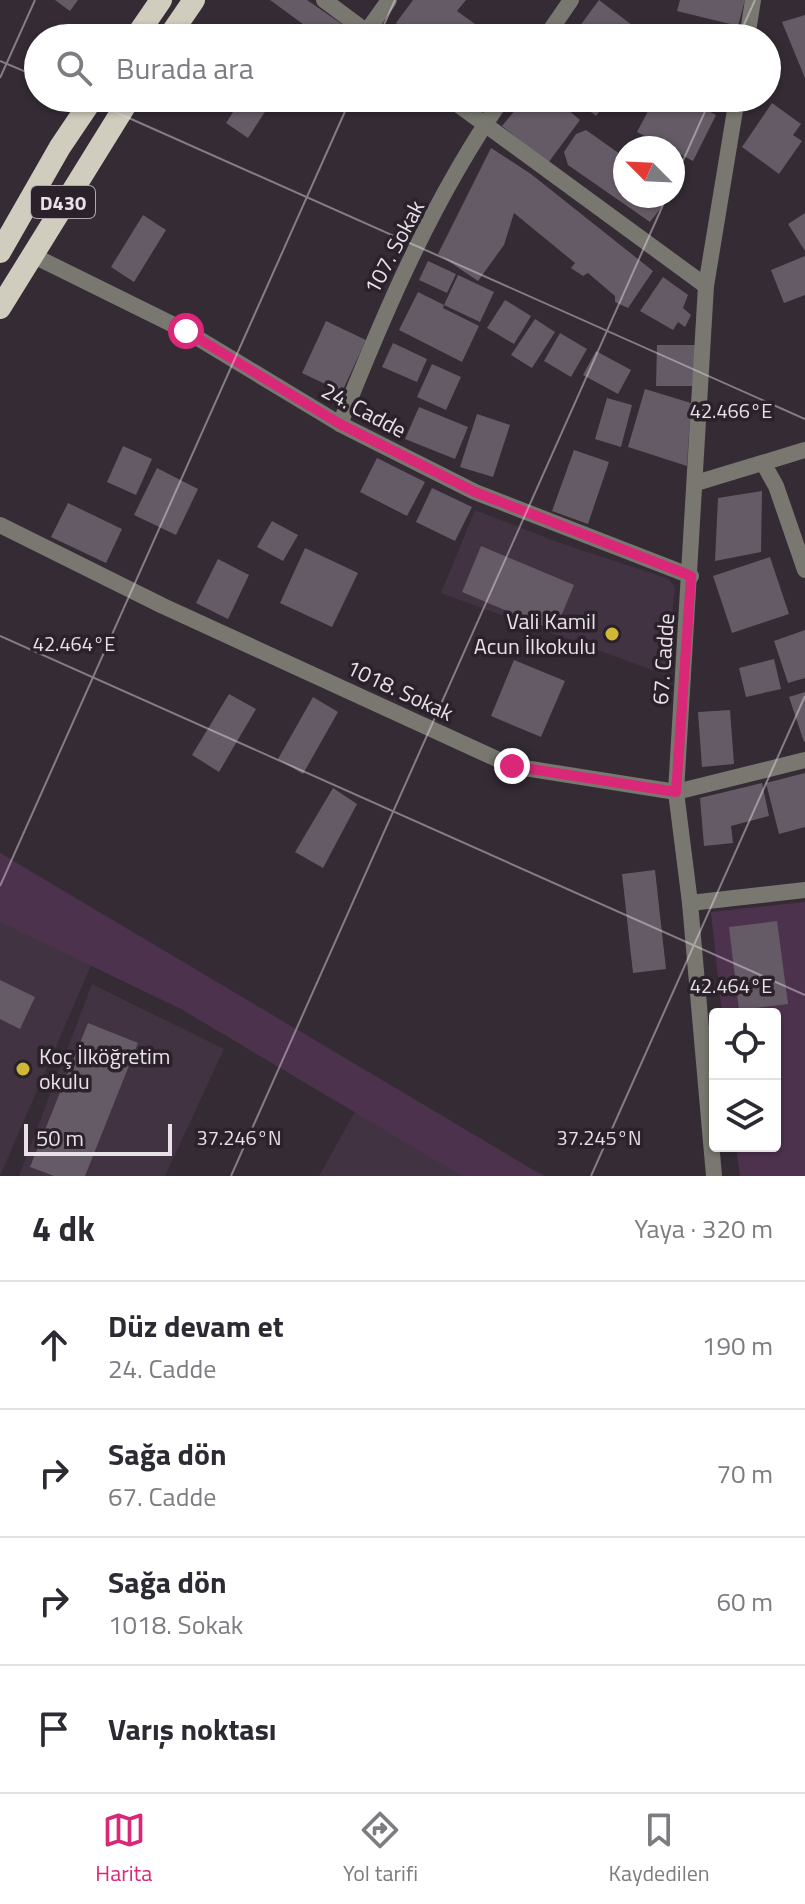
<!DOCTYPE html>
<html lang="tr">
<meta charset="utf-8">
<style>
body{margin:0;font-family:"Titillium Web",sans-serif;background:#f7f7f7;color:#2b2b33}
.controls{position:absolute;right:24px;bottom:24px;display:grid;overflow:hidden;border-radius:8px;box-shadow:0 2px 6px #0004}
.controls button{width:72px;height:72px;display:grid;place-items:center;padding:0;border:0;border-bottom:2px solid #e1e1e2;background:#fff;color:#2b2b33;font:40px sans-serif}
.compass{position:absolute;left:613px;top:136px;width:72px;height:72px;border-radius:50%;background:#fff;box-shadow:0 2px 6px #0004;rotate:294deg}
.scale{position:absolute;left:24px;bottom:20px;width:148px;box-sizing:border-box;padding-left:8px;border:4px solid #e8e1e8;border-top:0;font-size:22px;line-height:28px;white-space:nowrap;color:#e8e1e8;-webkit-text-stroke:6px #2a212b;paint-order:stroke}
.stop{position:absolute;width:24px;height:24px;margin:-18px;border:6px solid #db2777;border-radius:50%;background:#fff}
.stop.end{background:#db2777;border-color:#fff;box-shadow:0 2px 8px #0008}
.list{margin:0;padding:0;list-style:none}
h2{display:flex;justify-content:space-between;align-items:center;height:104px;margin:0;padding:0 32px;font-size:34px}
h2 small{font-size:26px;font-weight:400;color:#7c7c81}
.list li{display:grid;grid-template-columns:52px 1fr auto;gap:24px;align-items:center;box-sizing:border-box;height:128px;padding:0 32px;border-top:2px solid #e1e1e2}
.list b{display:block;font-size:30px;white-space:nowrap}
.list p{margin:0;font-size:26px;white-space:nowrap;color:#7c7c81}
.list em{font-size:26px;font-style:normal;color:#7c7c81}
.icon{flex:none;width:44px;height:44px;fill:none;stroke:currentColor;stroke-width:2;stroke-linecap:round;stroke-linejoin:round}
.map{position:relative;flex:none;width:805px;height:1176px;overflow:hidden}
.search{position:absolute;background:#fff;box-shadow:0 2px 6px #0004;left:24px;right:24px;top:24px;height:88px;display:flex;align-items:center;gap:20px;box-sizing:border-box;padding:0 28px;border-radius:44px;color:#7c7c81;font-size:30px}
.sheet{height:616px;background:#fff}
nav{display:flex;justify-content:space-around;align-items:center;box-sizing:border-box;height:112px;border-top:2px solid #e1e1e2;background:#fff;font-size:22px;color:#7c7c81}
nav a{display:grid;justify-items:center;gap:4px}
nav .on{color:#db2777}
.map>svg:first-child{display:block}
.built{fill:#413342}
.green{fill:#4d324e}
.building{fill:#655b66}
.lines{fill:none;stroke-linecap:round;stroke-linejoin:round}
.minor{stroke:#787770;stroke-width:16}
.tertiary{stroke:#787770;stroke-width:16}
.trunk{stroke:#d0cdbe;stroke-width:22}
.route{stroke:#db2777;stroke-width:10}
.ticks{fill:none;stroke:#e8e1e8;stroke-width:2;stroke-opacity:0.45}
.poi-dot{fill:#d0b837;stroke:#2a212b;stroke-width:3}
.labels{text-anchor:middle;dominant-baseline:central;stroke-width:7;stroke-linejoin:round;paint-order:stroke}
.shield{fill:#2a212b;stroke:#afa7af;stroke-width:2}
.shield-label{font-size:20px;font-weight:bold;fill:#e8e1e8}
.street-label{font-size:22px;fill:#e8e1e8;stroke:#2a212b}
.poi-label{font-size:22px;fill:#e8e1e8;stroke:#2a212b;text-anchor:end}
.ticks-label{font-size:20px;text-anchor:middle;fill:#e8e1e8;stroke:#2a212b;stroke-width:7;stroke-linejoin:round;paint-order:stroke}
</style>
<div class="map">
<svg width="805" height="1176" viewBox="0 0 805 1176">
<rect width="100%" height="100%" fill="#342b35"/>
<g class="built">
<path d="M 475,510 L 560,543 L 669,579 L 675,587 L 666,675 L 441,593 Z"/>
<path d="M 0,921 L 92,963 L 0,1176 Z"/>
<path d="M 92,984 L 224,1049 L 165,1176 L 19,1176 Z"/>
<path d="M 356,1110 L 462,1176 L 319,1176 Z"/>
</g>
<g class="green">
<path d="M 0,853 L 530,1168 L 545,1176 L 462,1176 L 181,1009 L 0,922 Z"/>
<path d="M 805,902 L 805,1176 L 740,1176 L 736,1146 L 775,1146 L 775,1014 L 722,1014 L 711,912 Z"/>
</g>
<g class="building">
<path d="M 55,0 L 78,0 L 70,11 Z"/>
<path d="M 270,0 L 307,0 L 349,29 L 343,38 L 322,38 Z"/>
<path d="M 413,0 L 466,0 L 457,11 L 493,37 L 508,25 L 517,27 L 522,38 L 417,38 L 396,23 Z"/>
<path d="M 599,0 L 649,38 L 571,38 Z"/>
<path d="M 680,0 L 745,0 L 738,26 L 677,11 Z"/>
<path d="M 805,15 L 805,78 L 782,22 Z"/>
<path d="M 242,98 L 274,98 L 248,138 L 226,123 Z"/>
<path d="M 525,98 L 554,98 L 580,120 L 548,163 L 502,126 Z"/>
<path d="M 573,98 L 609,98 L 596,116 Z"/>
<path d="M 655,98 L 683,98 L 716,115 L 693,161 L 637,132 Z"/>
<path d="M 772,103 L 801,124 L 793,135 L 802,141 L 779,174 L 742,147 Z"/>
<path d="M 586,130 L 620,154 L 625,148 L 625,196 L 670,196 L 650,222 L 568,165 L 564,152 L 576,134 Z"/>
<path d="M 491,148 L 531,174 L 653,271 L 628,308 L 615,302 L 615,296 L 588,273 L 583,276 L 571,268 L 575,263 L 514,213 L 504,245 L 478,281 L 438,254 Z"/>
<path d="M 805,213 L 805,251 L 788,224 Z"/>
<path d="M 143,215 L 166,230 L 134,282 L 111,267 Z"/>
<path d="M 805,256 L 805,295 L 784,303 L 771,270 Z"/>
<path d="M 428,261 L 456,274 L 447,293 L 419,280 Z"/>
<path d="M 458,275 L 494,292 L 480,322 L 444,305 L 443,308 L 479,326 L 462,362 L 399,330 L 418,292 L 444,305 Z"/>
<path d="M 663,277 L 688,295 L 683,308 L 691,315 L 685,327 L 678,322 L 673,330 L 640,311 Z"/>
<path d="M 505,300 L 531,316 L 514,344 L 487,328 Z"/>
<path d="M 535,319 L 555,332 L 532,368 L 511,355 Z"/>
<path d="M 326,321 L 366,340 L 342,392 L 302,373 Z"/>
<path d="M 560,333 L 587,349 L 571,377 L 544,361 Z"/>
<path d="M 393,343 L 427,359 L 417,382 L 382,367 Z"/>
<path d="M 657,345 L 696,345 L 696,386 L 656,386 Z"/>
<path d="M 596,351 L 631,370 L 618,394 L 583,375 Z"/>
<path d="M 432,364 L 461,377 L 446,410 L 417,397 Z"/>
<path d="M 645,389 L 691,403 L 687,466 L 628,447 Z"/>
<path d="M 607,398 L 632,405 L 621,447 L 595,439 Z"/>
<path d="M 419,407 L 468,427 L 455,459 L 405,439 Z"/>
<path d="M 477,414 L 510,425 L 493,477 L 460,467 Z"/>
<path d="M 123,446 L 152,459 L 136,495 L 107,482 Z"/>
<path d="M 574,450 L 609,462 L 588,524 L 552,511 Z"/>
<path d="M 377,458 L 425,482 L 407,516 L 360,492 Z"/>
<path d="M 157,468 L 198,489 L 176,535 L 134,515 Z"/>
<path d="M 432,488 L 472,507 L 455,541 L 416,522 Z"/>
<path d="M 762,491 L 761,552 L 715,561 L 718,498 Z"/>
<path d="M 68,503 L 122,529 L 106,563 L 51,537 Z"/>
<path d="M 272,521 L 298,535 L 283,561 L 257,547 Z"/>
<path d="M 481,546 L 574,585 L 555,631 L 462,592 Z"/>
<path d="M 305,548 L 358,573 L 332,627 L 280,603 Z"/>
<path d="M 770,557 L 789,614 L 732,633 L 713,576 Z"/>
<path d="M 218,559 L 249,575 L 228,619 L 196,603 Z"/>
<path d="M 805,630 L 805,678 L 788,683 L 774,641 Z"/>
<path d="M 774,659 L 781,689 L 746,697 L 739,668 Z"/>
<path d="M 514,660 L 565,681 L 541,737 L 491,716 Z"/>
<path d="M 805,692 L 805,741 L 804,742 L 789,697 Z"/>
<path d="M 229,694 L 256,709 L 219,772 L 192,755 Z"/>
<path d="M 313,697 L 338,712 L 303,774 L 278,759 Z"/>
<path d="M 730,710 L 734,764 L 702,767 L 698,712 Z"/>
<path d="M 805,773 L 805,827 L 779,834 L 766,783 Z"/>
<path d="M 762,783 L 769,816 L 731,826 L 733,843 L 704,846 L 700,798 Z"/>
<path d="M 333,788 L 357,804 L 323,868 L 295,852 Z"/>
<path d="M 655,870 L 666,969 L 633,973 L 622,874 Z"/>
<path d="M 777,921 L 788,1004 L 739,1010 L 729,927 Z"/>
<path d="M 0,980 L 35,997 L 20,1029 L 0,1019 Z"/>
<path d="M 88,1023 L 138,1043 L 85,1176 L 54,1176 L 30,1167 Z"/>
</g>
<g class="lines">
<g class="minor">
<path d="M 324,0 L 375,38"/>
<path d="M 367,31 L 389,0"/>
<path d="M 545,38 L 571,0"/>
<path d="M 449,98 L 706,286"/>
<path d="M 340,424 C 385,311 433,198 503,98"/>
<path d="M 763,463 L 776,486 L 805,570"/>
<path d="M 696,483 L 805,450"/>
<path d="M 0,525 L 163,606 L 512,766 L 676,792 L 805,760"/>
<path d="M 690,903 L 805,890"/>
</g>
<g class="tertiary">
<path d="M 747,38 L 753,0"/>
<path d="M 30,254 L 186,331 L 340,424 L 475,492 L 691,576"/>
<path d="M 714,1176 L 690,903 L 676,792 L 706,286 L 737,98"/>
</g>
<g class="trunk">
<path d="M 135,38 L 161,0"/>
<path d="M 168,38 L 194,0"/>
<path d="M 0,252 L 60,147 L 93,98"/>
<path d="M 0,308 L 130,98"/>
</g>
</g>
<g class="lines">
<path class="route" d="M 186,331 L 340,424 L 475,492 L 691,576 L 676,792 L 512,766"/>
</g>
<path class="ticks" d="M 378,38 L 395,0M 738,38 L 755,0M 0,61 L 38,77M 0,78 L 35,0M 84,98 L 805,419M 673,183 L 711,98M 0,636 L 805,995M 0,886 L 351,98M 231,1176 L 667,196M 591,1176 L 805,696"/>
<g class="poi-dot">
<circle cx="612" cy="634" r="8"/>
<circle cx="23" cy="1069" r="8"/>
</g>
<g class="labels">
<rect class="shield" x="31" y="186" width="64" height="32" rx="6"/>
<g class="shield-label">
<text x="63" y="202">D430</text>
</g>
<g class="street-label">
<text transform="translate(394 247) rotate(-62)">107. Sokak</text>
<text transform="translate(364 410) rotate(28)">24. Cadde</text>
<text transform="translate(663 659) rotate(-86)">67. Cadde</text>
<text transform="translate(400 690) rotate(25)">1018. Sokak</text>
</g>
<g class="poi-label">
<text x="596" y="621">Vali Kamil<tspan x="596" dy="25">Acun İlkokulu</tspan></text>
<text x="39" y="1056" text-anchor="start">Koç İlköğretim<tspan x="39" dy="25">okulu</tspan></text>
</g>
</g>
<g class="ticks-label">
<text x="731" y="418">42.466°E</text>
<text x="74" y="651">42.464°E</text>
<text x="731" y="993">42.464°E</text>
<text x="239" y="1145">37.246°N</text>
<text x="599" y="1145">37.245°N</text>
</g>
</svg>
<div class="controls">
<button><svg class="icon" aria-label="locate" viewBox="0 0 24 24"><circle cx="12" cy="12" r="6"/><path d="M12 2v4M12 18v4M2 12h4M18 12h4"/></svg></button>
<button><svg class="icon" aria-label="layers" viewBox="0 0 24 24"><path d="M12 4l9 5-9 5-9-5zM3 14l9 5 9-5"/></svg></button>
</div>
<svg class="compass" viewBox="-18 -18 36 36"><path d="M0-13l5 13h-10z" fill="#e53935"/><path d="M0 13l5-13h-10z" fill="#7c7c81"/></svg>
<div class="scale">50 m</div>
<div class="stop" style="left:186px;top:331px"></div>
<div class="stop end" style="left:512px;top:766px"></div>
<div class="search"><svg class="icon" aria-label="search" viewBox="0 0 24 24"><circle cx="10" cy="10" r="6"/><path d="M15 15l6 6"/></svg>Burada ara</div>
</div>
<section class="sheet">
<h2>4 dk<small>Yaya · 320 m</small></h2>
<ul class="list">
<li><svg class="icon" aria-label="ahead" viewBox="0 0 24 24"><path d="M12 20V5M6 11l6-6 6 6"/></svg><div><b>Düz devam et</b><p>24. Cadde</p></div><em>190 m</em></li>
<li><svg class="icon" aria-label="right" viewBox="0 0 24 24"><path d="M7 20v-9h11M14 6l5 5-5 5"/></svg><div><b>Sağa dön</b><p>67. Cadde</p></div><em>70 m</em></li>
<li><svg class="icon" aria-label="right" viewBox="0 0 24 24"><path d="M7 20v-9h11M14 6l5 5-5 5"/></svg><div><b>Sağa dön</b><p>1018. Sokak</p></div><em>60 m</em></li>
<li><svg class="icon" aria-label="arrive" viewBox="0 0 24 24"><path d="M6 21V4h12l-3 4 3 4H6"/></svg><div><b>Varış noktası</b></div></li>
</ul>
</section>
<nav>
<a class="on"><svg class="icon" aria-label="map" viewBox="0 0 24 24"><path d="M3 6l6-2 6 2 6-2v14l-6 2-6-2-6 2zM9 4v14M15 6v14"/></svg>Harita</a>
<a><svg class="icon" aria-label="directions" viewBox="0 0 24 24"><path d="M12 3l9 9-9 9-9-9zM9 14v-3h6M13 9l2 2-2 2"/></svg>Yol tarifi</a>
<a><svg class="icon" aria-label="saved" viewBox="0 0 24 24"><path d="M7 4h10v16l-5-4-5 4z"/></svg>Kaydedilen</a>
</nav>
